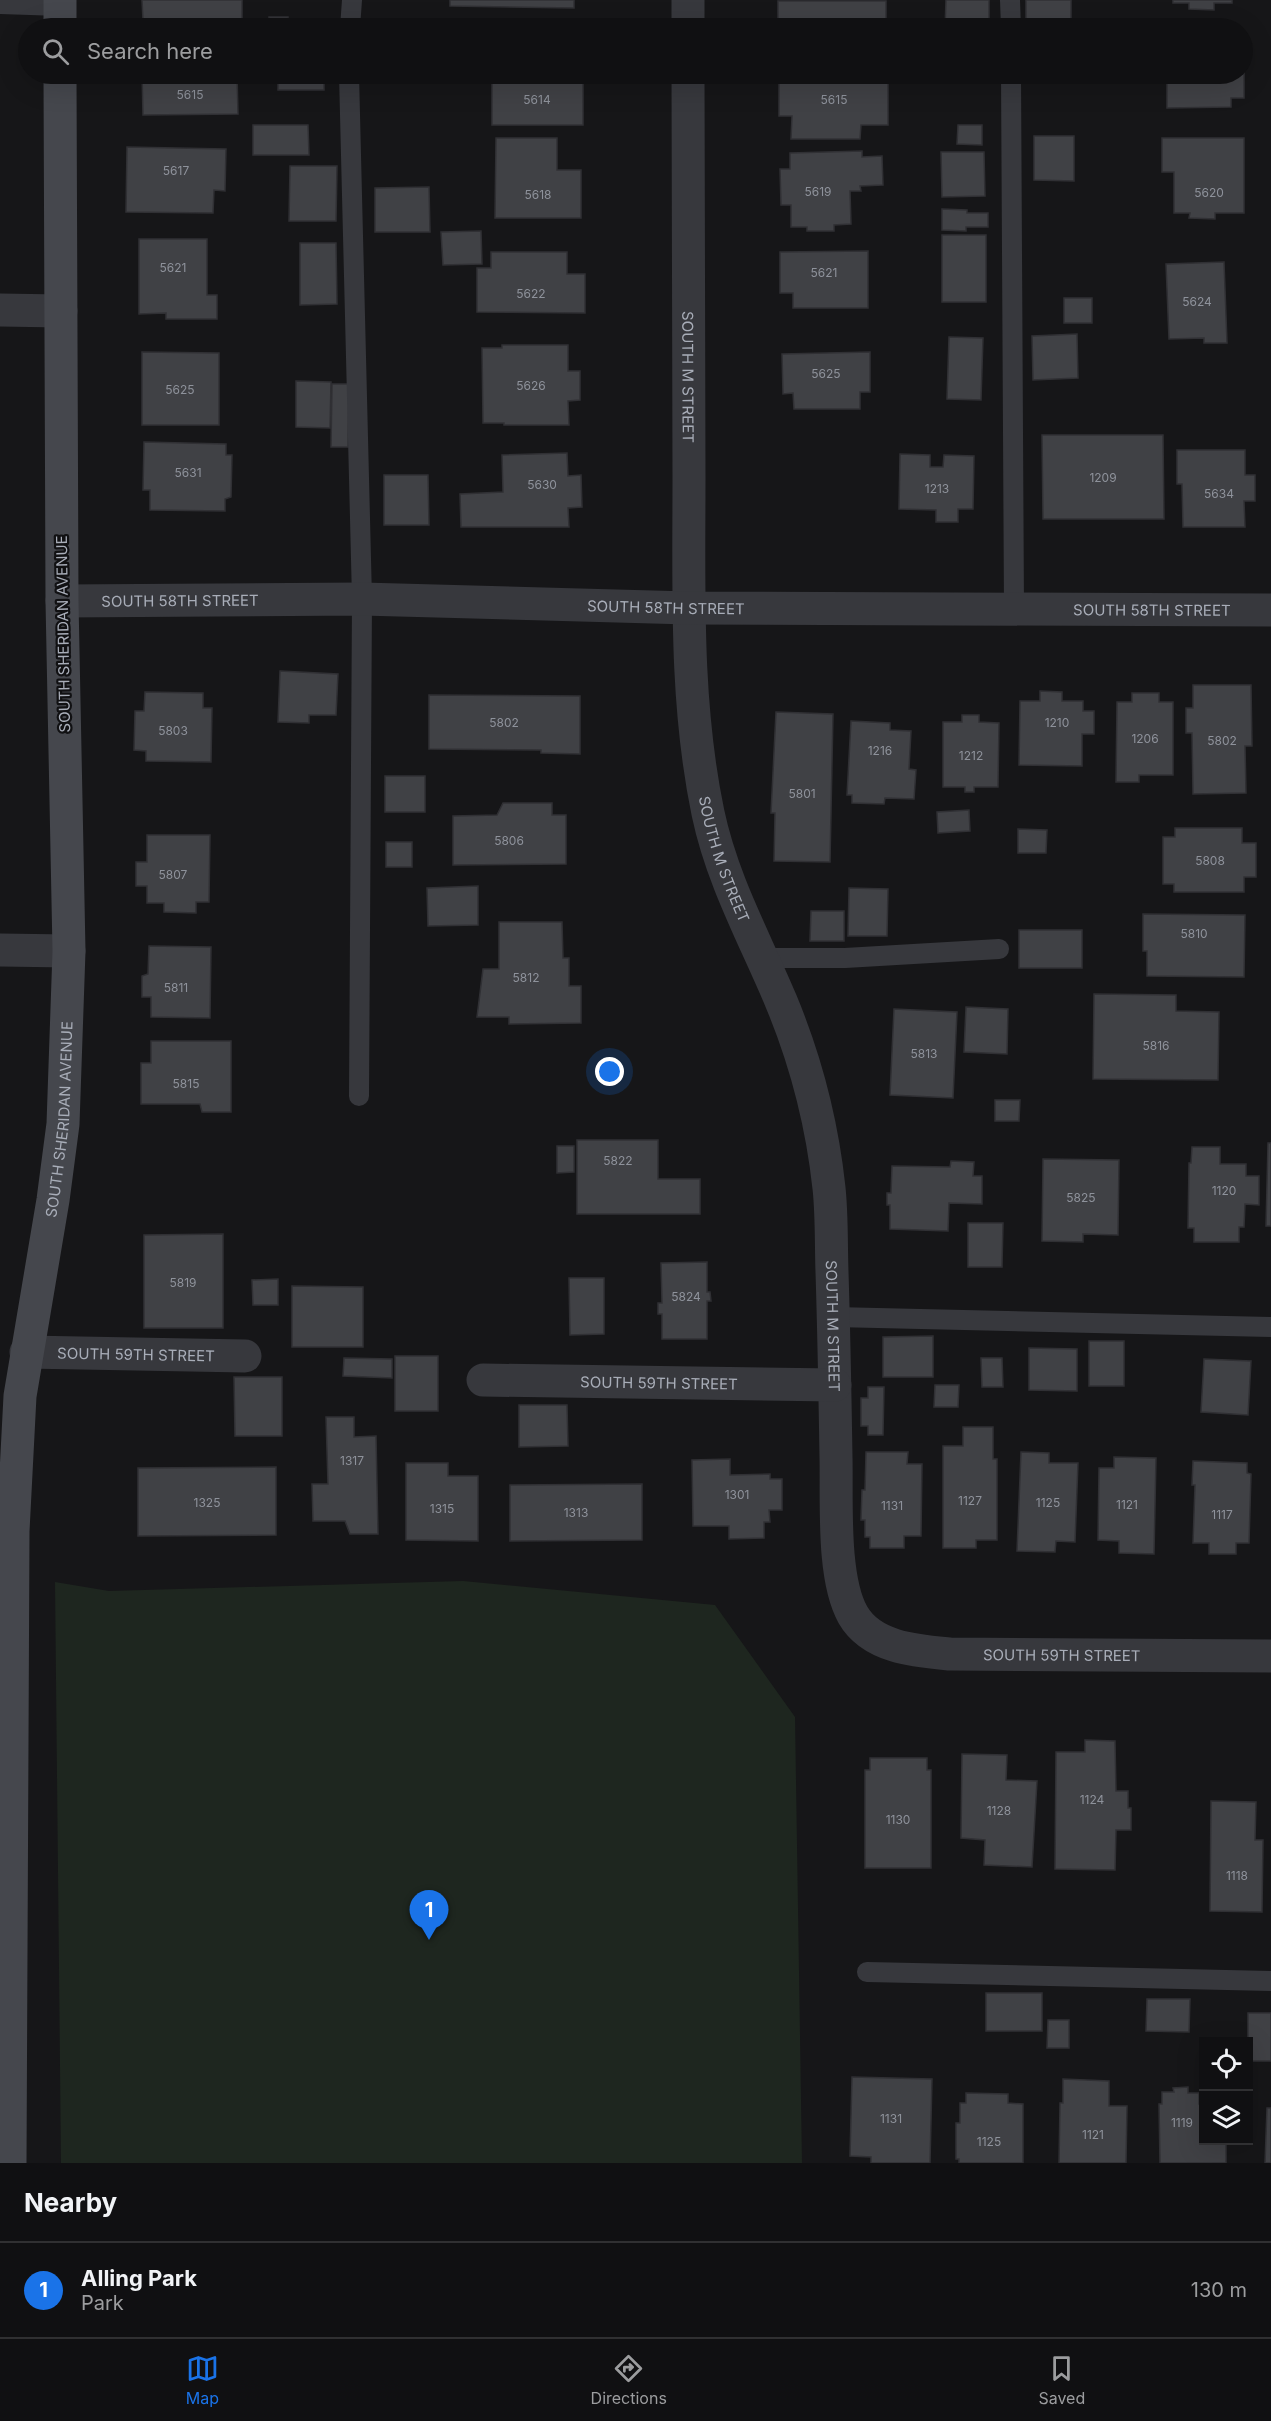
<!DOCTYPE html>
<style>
body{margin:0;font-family:Inter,sans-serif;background:#19191b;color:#f1f3f6}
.controls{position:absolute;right:18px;bottom:18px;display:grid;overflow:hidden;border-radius:0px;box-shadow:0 6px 24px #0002}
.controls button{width:54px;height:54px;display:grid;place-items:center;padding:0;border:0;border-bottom:2px solid #303032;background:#101012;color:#f1f3f6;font:30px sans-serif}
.you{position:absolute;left:610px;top:1072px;width:21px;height:21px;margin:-15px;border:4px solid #fff;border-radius:50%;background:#1a73e8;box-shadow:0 0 0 9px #1a73e833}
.badge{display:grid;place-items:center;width:39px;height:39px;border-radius:50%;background:#1a73e8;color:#fff;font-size:20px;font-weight:700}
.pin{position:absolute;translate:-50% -50px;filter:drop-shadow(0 2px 3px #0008)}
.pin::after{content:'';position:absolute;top:32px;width:21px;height:18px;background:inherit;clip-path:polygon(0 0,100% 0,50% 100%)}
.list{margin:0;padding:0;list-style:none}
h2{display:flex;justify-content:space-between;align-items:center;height:78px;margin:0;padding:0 24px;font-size:26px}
h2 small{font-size:20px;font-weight:400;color:#9c9d9f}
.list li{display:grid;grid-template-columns:39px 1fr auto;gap:18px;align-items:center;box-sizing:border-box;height:96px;padding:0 24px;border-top:2px solid #303032}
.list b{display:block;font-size:22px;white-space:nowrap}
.list p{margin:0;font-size:20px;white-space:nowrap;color:#9c9d9f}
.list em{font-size:20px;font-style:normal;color:#9c9d9f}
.icon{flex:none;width:33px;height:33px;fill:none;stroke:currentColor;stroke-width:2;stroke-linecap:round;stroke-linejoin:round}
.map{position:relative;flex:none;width:1271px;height:2163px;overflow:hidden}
.search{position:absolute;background:#101012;box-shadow:0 6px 24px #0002;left:18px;right:18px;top:18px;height:66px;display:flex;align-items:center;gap:15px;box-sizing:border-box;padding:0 21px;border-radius:33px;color:#9c9d9f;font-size:22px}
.sheet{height:174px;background:#101012}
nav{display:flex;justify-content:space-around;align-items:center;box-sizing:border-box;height:84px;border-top:2px solid #303032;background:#101012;font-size:16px;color:#9c9d9f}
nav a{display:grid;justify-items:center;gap:3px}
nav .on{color:#1a73e8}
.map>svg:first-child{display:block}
.green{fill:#1e261f}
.building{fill:#404145;stroke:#303034;stroke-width:1.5}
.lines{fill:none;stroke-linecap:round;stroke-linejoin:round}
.lane{stroke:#37383d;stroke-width:20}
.street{stroke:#37383d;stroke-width:33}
.secondary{stroke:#45474d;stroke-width:33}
.labels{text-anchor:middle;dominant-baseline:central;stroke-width:4.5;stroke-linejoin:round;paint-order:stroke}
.number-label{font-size:12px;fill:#8e929b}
.street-label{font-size:15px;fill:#a8adb8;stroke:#111113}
</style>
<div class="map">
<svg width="1271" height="2163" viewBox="0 0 1271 2163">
<rect width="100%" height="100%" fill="#161618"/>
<path class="green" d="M 463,1581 L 715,1605 L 795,1717 L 802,2163 L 61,2163 L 55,1582 L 109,1591 Z"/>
<g class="building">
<path d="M 142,0 L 242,0 L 242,20 L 143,20 Z"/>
<path d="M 450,0 L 574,0 L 574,8 L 450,6 Z"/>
<path d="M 946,0 L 989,0 L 989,28 L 945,28 Z"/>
<rect x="1026" y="0" width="45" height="23"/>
<path d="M 1173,0 L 1232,0 L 1232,3 L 1214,3 L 1214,10 L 1189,9 L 1189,3 L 1173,3 Z"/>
<rect x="778" y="1" width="108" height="27"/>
<rect x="269" y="17" width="19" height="11"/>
<path d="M 1242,69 L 1244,69 L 1244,98 L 1231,98 L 1231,107 L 1167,108 L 1167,74 L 1242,74 Z"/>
<path d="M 142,74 L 237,74 L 238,114 L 143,115 Z"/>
<rect x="278" y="74" width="46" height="16"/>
<rect x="492" y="74" width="91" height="51"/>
<path d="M 779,81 L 888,82 L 888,125 L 861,125 L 860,139 L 791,139 L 792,116 L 779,116 Z"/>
<path d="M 253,125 L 308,125 L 309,155 L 253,155 Z"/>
<path d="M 958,125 L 982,125 L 982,145 L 957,144 Z"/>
<path d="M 1034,136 L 1074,136 L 1074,181 L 1034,180 Z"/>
<path d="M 496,138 L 557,138 L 557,170 L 581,170 L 581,218 L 495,218 Z"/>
<path d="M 1162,138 L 1244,138 L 1244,213 L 1215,213 L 1215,219 L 1189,218 L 1190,213 L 1174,213 L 1174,172 L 1162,172 Z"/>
<path d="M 127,147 L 226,149 L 225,191 L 214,190 L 213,213 L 126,212 Z"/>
<path d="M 862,151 L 862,157 L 882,156 L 883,185 L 860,186 L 861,191 L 850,191 L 851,224 L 834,225 L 834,231 L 807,231 L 807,227 L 791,227 L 791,205 L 781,205 L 780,169 L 790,169 L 790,153 Z"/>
<path d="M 941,152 L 984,152 L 985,196 L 942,197 Z"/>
<path d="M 290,166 L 337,166 L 336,221 L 289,221 Z"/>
<path d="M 429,187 L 430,232 L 375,232 L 375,188 Z"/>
<path d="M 942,209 L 967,210 L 967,213 L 988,213 L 988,227 L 966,227 L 966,231 L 942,230 Z"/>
<path d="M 481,231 L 482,264 L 443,265 L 441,232 Z"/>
<rect x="942" y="235" width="44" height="67"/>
<path d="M 139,239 L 207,239 L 207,295 L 217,295 L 217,319 L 166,319 L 166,313 L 139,314 Z"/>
<path d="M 300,243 L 336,243 L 337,304 L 300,305 Z"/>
<path d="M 868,251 L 868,308 L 793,308 L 793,293 L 780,293 L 780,252 Z"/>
<path d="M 491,252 L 567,252 L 567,274 L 585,274 L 585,313 L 477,312 L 477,268 L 491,268 Z"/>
<path d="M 1224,262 L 1227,343 L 1204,343 L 1204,338 L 1169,339 L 1166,264 Z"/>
<rect x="1064" y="298" width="28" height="25"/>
<path d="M 1077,334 L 1078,378 L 1033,380 L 1032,336 Z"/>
<path d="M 949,337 L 983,338 L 981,400 L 947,399 Z"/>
<path d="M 502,345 L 568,345 L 568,371 L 580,371 L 580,400 L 568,401 L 569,425 L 504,425 L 504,423 L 483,423 L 482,348 L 502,348 Z"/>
<path d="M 142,352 L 219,353 L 219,425 L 142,425 Z"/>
<path d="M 870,352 L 870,392 L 860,392 L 860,409 L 794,409 L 793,393 L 783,394 L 782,354 Z"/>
<path d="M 296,381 L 331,382 L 330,428 L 296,427 Z"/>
<path d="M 332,384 L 349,384 L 348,447 L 331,447 Z"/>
<path d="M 1042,435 L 1163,435 L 1164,519 L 1043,519 Z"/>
<path d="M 144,442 L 226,444 L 226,455 L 232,455 L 231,497 L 225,499 L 225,511 L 150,510 L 150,490 L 143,490 Z"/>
<path d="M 1177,450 L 1245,450 L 1245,475 L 1255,475 L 1255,501 L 1244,501 L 1245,527 L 1183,527 L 1182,484 L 1177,484 Z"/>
<path d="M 567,453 L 568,476 L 581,475 L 582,507 L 568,508 L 569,527 L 461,527 L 460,494 L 503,492 L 502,455 Z"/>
<path d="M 900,454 L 930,455 L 930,467 L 943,467 L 944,455 L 974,456 L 973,509 L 958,509 L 958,522 L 936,522 L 936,510 L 899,509 Z"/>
<path d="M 384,475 L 428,475 L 429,525 L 384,525 Z"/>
<path d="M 280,671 L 338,674 L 336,715 L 309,715 L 309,723 L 278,722 Z"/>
<path d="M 1193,685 L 1251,685 L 1252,746 L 1245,746 L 1246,793 L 1193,794 L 1192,733 L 1186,733 L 1186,708 L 1193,708 Z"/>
<path d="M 1040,691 L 1062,692 L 1062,701 L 1083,701 L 1083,711 L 1094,711 L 1094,734 L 1082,734 L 1082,766 L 1019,765 L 1020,701 L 1040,701 Z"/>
<path d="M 145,692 L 203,693 L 203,708 L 212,708 L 211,762 L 146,761 L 146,751 L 134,750 L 135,711 L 144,711 Z"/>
<path d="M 1132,693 L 1159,693 L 1159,702 L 1173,702 L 1173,775 L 1139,775 L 1139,782 L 1116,782 L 1117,702 L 1132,702 Z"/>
<path d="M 429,695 L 580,696 L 580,754 L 541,753 L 541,750 L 429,749 Z"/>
<path d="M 776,712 L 833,714 L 830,862 L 774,861 L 775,813 L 771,813 Z"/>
<path d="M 962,715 L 979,715 L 979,722 L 999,723 L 998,787 L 974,787 L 974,792 L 965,792 L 965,787 L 943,787 L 943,722 L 962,722 Z"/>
<path d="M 851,721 L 890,723 L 890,730 L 911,731 L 909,769 L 916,770 L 914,799 L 885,798 L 884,804 L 852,803 L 852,795 L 847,795 Z"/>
<rect x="385" y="776" width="40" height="36"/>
<path d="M 503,803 L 552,803 L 552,815 L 566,815 L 566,864 L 453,865 L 453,816 L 497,815 Z"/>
<path d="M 969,810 L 970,831 L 938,833 L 937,812 Z"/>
<path d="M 1175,828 L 1242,828 L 1242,843 L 1256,843 L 1256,877 L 1244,877 L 1244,892 L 1174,892 L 1174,884 L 1163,884 L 1163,837 L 1175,837 Z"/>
<path d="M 1018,829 L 1047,830 L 1046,853 L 1018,853 Z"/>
<path d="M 147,835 L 210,835 L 209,902 L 196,902 L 196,913 L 164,912 L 164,903 L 147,903 L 147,886 L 136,886 L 136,862 L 147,862 Z"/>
<rect x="386" y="842" width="26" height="25"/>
<path d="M 478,886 L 478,925 L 428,926 L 427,888 Z"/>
<path d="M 849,888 L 888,889 L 887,936 L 848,936 Z"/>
<path d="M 811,911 L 844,911 L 844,941 L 810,941 Z"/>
<path d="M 1143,914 L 1245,915 L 1244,977 L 1147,976 L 1147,951 L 1143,951 Z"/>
<path d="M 499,922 L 562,922 L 563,958 L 569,958 L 569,986 L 581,986 L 581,1023 L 509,1024 L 509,1017 L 477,1017 L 483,969 L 499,969 Z"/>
<rect x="1019" y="930" width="63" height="38"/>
<path d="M 149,946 L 211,947 L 210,1018 L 151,1017 L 151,997 L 142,997 L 142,976 L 148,974 Z"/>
<path d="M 1094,994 L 1176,995 L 1176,1011 L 1219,1012 L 1218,1080 L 1093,1079 Z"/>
<path d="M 966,1007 L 1008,1009 L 1007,1054 L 964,1052 Z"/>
<path d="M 894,1009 L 957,1012 L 953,1098 L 890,1095 Z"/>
<path d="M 151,1041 L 231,1041 L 231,1112 L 202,1112 L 200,1104 L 141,1104 L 141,1063 L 151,1063 Z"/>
<path d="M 995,1100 L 1020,1100 L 1019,1121 L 995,1121 Z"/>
<path d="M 577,1140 L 658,1140 L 658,1179 L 700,1179 L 700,1214 L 577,1214 Z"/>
<path d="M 1268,1143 L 1271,1143 L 1271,1226 L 1266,1226 Z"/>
<path d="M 557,1146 L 574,1146 L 574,1172 L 557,1173 Z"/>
<path d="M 1192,1147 L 1220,1147 L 1220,1164 L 1246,1164 L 1246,1176 L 1259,1176 L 1259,1205 L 1245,1204 L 1244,1227 L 1239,1227 L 1239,1242 L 1194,1242 L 1194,1228 L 1188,1228 L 1189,1163 L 1191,1163 Z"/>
<path d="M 1043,1159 L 1119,1160 L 1118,1235 L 1083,1234 L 1083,1242 L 1042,1241 Z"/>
<path d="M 951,1161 L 974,1162 L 973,1176 L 982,1176 L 982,1204 L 949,1203 L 948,1231 L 890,1229 L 890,1205 L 887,1205 L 887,1193 L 891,1193 L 892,1166 L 950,1167 Z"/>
<path d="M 968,1223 L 1003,1223 L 1002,1267 L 968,1267 Z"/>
<path d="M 223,1234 L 223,1328 L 144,1328 L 144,1235 Z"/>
<path d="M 707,1262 L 707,1292 L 710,1292 L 711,1301 L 707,1301 L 707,1339 L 662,1339 L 662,1314 L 658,1314 L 658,1303 L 662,1303 L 661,1263 Z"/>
<path d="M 569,1278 L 604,1278 L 604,1334 L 570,1335 Z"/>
<path d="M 278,1279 L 278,1305 L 253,1305 L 252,1280 Z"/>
<path d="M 292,1286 L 363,1287 L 363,1347 L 292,1347 Z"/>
<path d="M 933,1336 L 933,1377 L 883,1377 L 883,1337 Z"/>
<rect x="1089" y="1341" width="35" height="45"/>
<path d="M 1029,1348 L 1077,1349 L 1077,1391 L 1029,1390 Z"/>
<rect x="395" y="1356" width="43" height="55"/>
<path d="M 344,1358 L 392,1359 L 392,1378 L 343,1376 Z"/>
<path d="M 981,1358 L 1002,1358 L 1003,1387 L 982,1387 Z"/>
<path d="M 1204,1359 L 1251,1361 L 1248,1415 L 1201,1412 Z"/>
<path d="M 234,1377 L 282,1377 L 282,1436 L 235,1436 Z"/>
<path d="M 935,1385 L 959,1385 L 958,1407 L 934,1407 Z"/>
<path d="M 868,1387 L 884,1387 L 883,1435 L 868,1435 L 868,1426 L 861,1426 L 861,1398 L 868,1398 Z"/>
<path d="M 519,1405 L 567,1405 L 568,1446 L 519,1447 Z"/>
<path d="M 326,1417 L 354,1417 L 354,1437 L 376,1436 L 378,1534 L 350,1534 L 345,1521 L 313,1521 L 312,1484 L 328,1484 Z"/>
<path d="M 963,1427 L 993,1427 L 993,1459 L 997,1459 L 997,1540 L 976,1540 L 976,1548 L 943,1548 L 943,1446 L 963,1446 Z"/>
<path d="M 866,1452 L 908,1452 L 907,1464 L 922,1464 L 921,1536 L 904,1536 L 904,1548 L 870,1548 L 870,1537 L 865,1537 L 865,1520 L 861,1520 L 862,1490 L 865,1490 Z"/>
<path d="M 1021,1452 L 1049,1453 L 1049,1463 L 1078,1463 L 1075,1542 L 1056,1541 L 1055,1552 L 1017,1551 Z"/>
<path d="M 1114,1457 L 1156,1458 L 1154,1554 L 1119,1553 L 1119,1541 L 1098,1540 L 1099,1468 L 1114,1468 Z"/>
<path d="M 730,1459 L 730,1475 L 770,1474 L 770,1479 L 782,1479 L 782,1510 L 769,1510 L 770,1522 L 764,1522 L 764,1538 L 729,1539 L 729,1526 L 693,1526 L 692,1460 Z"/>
<path d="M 1193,1461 L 1247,1463 L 1247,1473 L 1251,1474 L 1249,1543 L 1236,1543 L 1236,1554 L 1209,1554 L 1209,1543 L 1193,1543 L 1195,1485 L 1192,1485 Z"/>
<path d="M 406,1463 L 448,1463 L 448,1476 L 478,1476 L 478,1541 L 406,1540 Z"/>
<path d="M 276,1467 L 276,1535 L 138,1536 L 138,1468 Z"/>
<path d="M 642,1484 L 642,1540 L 510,1541 L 510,1485 Z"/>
<path d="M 1085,1740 L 1115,1741 L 1116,1791 L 1128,1791 L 1128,1808 L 1131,1808 L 1131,1830 L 1116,1830 L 1115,1870 L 1055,1869 L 1056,1752 L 1085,1752 Z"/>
<path d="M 962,1754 L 1007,1755 L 1006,1780 L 1037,1781 L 1032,1867 L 984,1865 L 985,1840 L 961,1838 Z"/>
<path d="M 870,1758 L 927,1758 L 927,1770 L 931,1770 L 931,1868 L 865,1868 L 865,1770 L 870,1770 Z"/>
<path d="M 1211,1801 L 1256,1802 L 1255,1840 L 1263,1840 L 1262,1912 L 1210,1911 Z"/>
<rect x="986" y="1993" width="56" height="38"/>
<path d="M 1147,1999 L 1190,1999 L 1189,2032 L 1146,2031 Z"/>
<rect x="1248" y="2013" width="23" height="48"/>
<path d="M 1048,2020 L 1069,2020 L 1069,2048 L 1047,2048 Z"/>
<path d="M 852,2077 L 932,2079 L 930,2163 L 871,2163 L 871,2157 L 850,2156 Z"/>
<path d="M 1063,2079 L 1109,2081 L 1109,2106 L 1127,2106 L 1126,2163 L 1059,2163 L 1060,2103 L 1063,2103 Z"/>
<path d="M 1188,2087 L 1188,2093 L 1199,2093 L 1199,2104 L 1204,2104 L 1204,2140 L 1226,2140 L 1226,2163 L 1160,2163 L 1159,2104 L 1162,2104 L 1162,2092 L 1174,2092 L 1173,2088 Z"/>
<path d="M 966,2093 L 1008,2094 L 1008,2103 L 1023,2104 L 1023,2163 L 959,2163 L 959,2159 L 956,2159 L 956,2123 L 960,2123 L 960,2103 L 966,2103 Z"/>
<path d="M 1267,2108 L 1271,2108 L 1271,2163 L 1265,2163 Z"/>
</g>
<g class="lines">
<g class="lane">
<path d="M 1010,0 L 1011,28"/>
<path d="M 0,4 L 60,6"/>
<path d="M 350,28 L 352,0"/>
<path d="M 349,74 L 362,599 L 359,1096"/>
<path d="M 1011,74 L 1014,609"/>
<path d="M 761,958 L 845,958 L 999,949"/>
<path d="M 834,1317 L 1271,1327"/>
<path d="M 867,1972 L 1271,1981"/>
</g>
<g class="street">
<path d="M 688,0 L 688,28"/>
<path id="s1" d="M 688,74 C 688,208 688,343 689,478 C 689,590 685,703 708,813 C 722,880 755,939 781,1001 C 806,1061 822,1123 829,1188 C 832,1216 831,1244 832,1272 C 834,1334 835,1395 836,1457 C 837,1501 832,1578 853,1615 C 872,1648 917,1651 950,1654 L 1271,1656"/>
<path d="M 0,310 L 61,311"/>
<path id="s2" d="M 62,601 L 362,599 L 689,608 L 1271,610"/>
<path d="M 0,950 L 69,951"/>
<path id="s3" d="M 26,1352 L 245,1356"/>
<path id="s4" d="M 483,1380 L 835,1385"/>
</g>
<g class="secondary">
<path d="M 60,0 L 60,28"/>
<path id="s5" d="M 10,2163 L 13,1531 L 20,1396 L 53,1200 L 63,1124 L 69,951 L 62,601 L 60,74"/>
</g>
</g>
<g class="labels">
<g class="number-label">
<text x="190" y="94">5615</text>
<text x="537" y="99">5614</text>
<text x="834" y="99">5615</text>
<text x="176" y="170">5617</text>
<text x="818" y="191">5619</text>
<text x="1209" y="192">5620</text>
<text x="538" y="194">5618</text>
<text x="173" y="267">5621</text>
<text x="824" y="272">5621</text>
<text x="531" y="293">5622</text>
<text x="1197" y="301">5624</text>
<text x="826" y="373">5625</text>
<text x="531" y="385">5626</text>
<text x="180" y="389">5625</text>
<text x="188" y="472">5631</text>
<text x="1103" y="477">1209</text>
<text x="542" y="484">5630</text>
<text x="937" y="488">1213</text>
<text x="1219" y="493">5634</text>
<text x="504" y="722">5802</text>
<text x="1057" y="722">1210</text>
<text x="173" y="730">5803</text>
<text x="1145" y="738">1206</text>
<text x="1222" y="740">5802</text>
<text x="880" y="750">1216</text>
<text x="971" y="755">1212</text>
<text x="802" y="793">5801</text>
<text x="509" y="840">5806</text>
<text x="1210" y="860">5808</text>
<text x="173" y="874">5807</text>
<text x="1194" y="933">5810</text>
<text x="526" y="977">5812</text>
<text x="176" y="987">5811</text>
<text x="1156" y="1045">5816</text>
<text x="924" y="1053">5813</text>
<text x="186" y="1083">5815</text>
<text x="618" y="1160">5822</text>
<text x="1224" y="1190">1120</text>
<text x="1081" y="1197">5825</text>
<text x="183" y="1282">5819</text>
<text x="686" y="1296">5824</text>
<text x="352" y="1460">1317</text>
<text x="737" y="1494">1301</text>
<text x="970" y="1500">1127</text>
<text x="207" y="1502">1325</text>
<text x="1048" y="1502">1125</text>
<text x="1127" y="1504">1121</text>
<text x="892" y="1505">1131</text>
<text x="442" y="1508">1315</text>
<text x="576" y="1512">1313</text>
<text x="1222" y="1514">1117</text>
<text x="1092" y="1799">1124</text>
<text x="999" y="1810">1128</text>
<text x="898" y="1819">1130</text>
<text x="1237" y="1875">1118</text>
<text x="891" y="2118">1131</text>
<text x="1182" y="2122">1119</text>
<text x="1093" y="2134">1121</text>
<text x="989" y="2141">1125</text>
</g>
<g class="street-label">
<text stroke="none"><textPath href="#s1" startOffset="303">SOUTH M STREET</textPath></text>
<text stroke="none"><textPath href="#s2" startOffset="118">SOUTH 58TH STREET</textPath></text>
<text stroke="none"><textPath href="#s2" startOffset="604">SOUTH 58TH STREET</textPath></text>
<text stroke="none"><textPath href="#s2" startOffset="1090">SOUTH 58TH STREET</textPath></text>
<text transform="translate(63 634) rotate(-91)">SOUTH SHERIDAN AVENUE</text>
<text stroke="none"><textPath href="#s1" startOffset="789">SOUTH M STREET</textPath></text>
<text stroke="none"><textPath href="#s5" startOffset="1047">SOUTH SHERIDAN AVENUE</textPath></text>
<text stroke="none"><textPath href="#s1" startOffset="1274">SOUTH M STREET</textPath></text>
<text stroke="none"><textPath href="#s3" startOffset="110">SOUTH 59TH STREET</textPath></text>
<text stroke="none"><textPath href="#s4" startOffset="176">SOUTH 59TH STREET</textPath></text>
<text stroke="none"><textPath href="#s1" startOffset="1786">SOUTH 59TH STREET</textPath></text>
</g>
</g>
</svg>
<div class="controls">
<button><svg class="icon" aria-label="locate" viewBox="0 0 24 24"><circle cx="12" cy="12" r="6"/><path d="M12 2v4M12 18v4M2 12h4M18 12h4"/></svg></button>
<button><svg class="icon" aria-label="layers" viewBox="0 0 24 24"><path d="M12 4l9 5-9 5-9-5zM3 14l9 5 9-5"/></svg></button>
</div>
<div class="you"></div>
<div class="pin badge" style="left:429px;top:1940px">1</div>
<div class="search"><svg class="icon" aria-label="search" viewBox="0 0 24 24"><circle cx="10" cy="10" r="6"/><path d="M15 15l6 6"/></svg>Search here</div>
</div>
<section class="sheet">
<h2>Nearby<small></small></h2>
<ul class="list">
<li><span class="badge">1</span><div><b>Alling Park</b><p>Park</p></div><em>130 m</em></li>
</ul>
</section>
<nav>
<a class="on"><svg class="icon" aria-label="map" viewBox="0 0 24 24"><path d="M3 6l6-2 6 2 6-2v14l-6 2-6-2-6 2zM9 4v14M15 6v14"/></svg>Map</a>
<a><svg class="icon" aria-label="directions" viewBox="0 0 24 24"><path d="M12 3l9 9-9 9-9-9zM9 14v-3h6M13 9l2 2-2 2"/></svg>Directions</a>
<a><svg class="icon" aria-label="saved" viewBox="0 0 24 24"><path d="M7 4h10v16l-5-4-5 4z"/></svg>Saved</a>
</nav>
